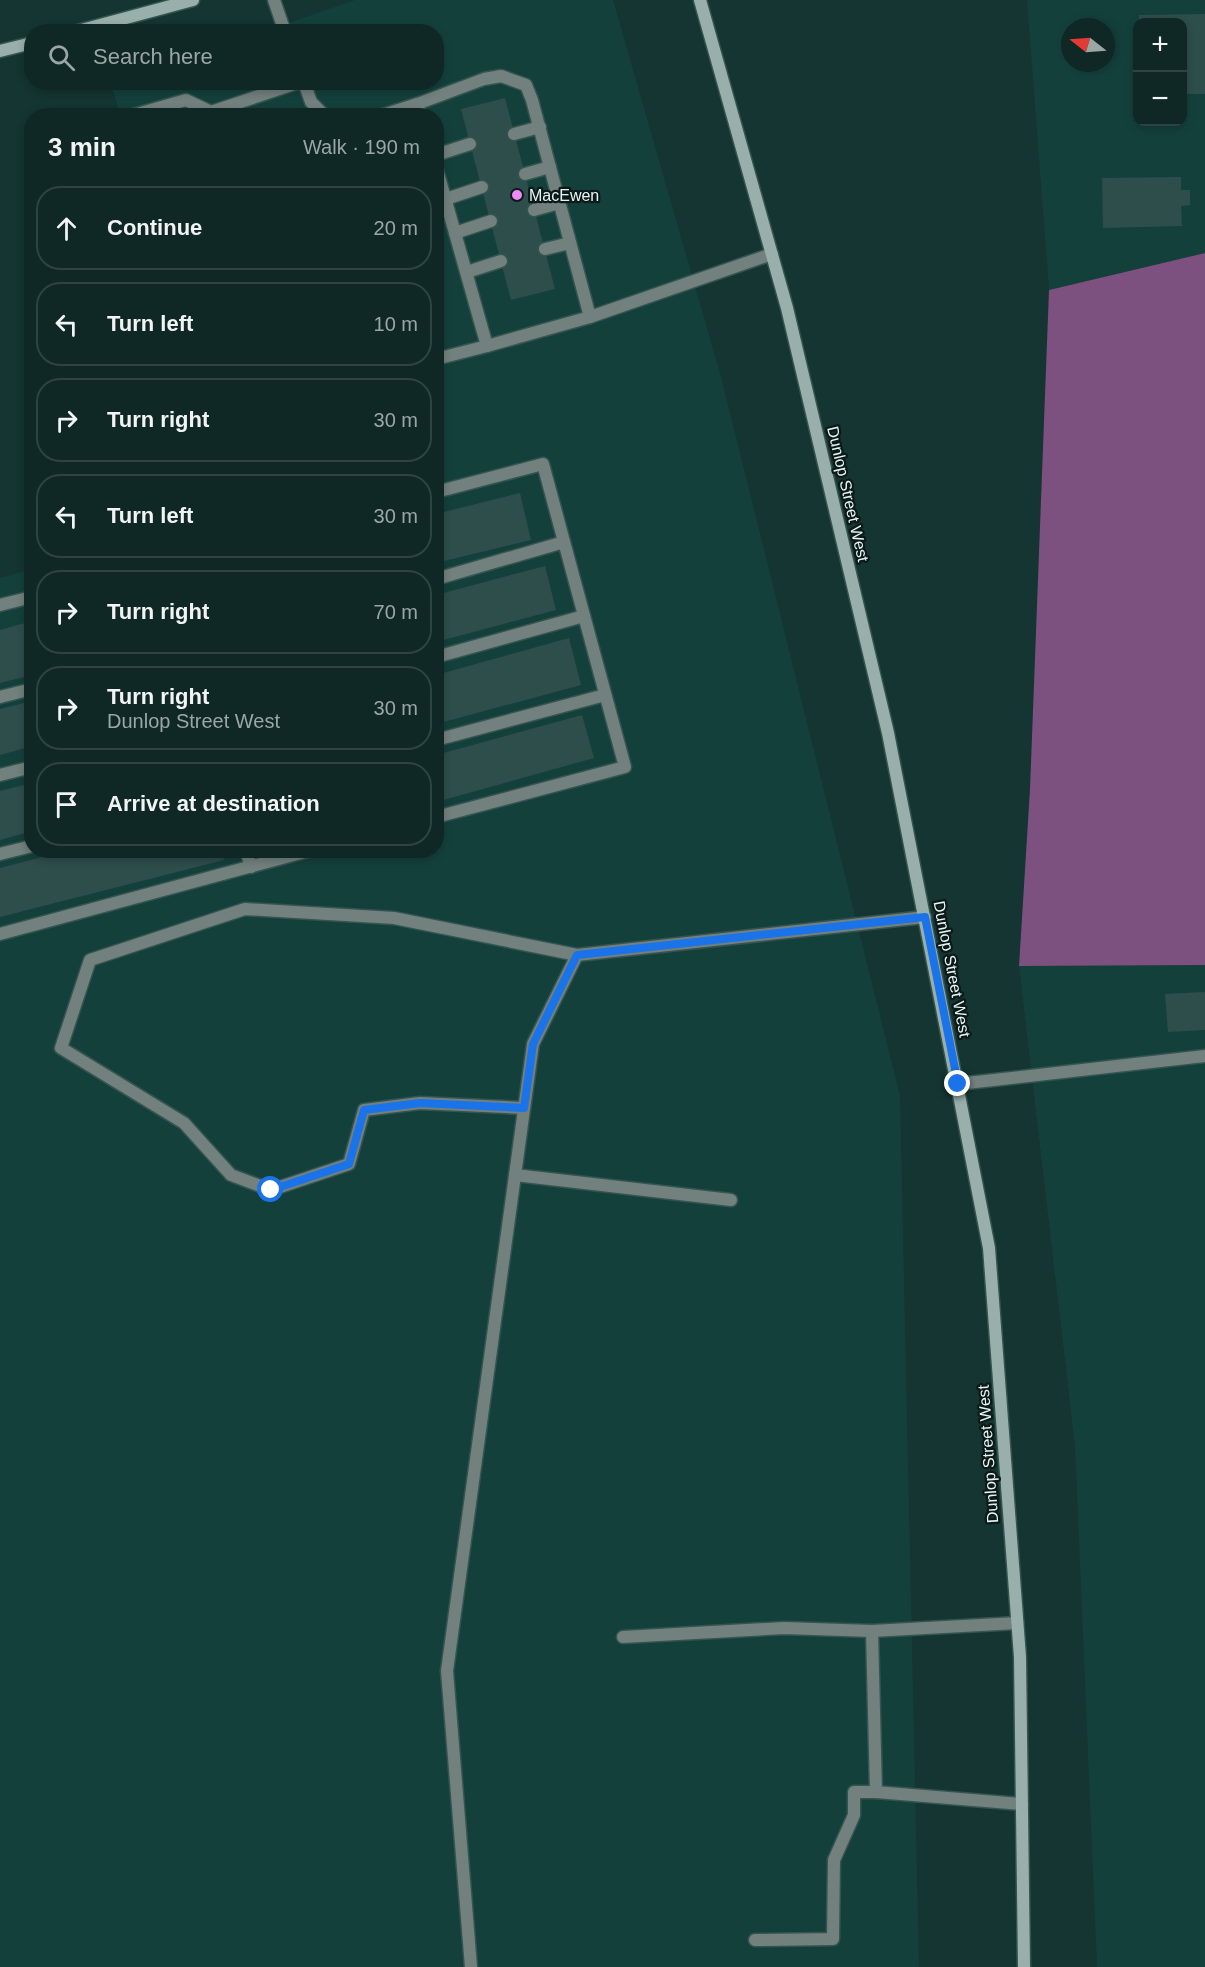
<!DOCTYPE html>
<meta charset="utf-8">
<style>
body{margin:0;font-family:Helvetica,sans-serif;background:#1d3432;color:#f1f3f6}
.controls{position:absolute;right:18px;top:18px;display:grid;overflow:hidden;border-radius:12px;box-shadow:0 3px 9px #0003}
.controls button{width:54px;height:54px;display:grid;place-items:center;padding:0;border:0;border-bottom:2px solid #2f4442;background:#0f2825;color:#f1f3f6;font:30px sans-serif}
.compass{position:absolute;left:1061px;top:18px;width:54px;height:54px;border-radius:50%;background:#0f2825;box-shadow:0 3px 9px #0003;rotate:287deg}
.stop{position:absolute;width:18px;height:18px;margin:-14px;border:4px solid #1a73e8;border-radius:50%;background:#fff}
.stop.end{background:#1a73e8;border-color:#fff;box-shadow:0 2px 6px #0008}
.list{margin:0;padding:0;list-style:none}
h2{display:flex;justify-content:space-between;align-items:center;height:78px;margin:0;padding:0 24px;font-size:26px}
h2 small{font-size:20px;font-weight:400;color:#9ba6a7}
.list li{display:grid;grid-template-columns:39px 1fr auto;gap:18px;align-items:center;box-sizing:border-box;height:84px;margin:0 12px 12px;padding:0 12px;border:2px solid #2f4442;border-radius:24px}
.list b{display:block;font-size:22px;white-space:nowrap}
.list p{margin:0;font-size:20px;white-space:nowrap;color:#9ba6a7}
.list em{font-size:20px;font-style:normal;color:#9ba6a7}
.icon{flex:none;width:33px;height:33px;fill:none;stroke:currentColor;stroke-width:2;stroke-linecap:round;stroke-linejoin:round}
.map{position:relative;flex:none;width:1205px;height:1967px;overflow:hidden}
.search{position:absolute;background:#0f2825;box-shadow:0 3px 9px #0003;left:24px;top:24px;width:420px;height:66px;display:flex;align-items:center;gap:15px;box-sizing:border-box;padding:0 21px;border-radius:24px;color:#9ba6a7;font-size:22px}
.panel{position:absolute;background:#0f2825;box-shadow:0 3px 9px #0003;left:24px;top:108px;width:420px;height:750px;border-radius:24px}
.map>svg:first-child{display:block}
.built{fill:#14403c;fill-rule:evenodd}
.forest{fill:#7c507f}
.building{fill:#2e4e4b}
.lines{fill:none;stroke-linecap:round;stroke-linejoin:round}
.lane-casing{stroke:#355450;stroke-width:15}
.secondary-casing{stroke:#355450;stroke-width:15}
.lane{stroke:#72807e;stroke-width:12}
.secondary{stroke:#98afac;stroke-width:12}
.route{stroke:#1a73e8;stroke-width:8}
.poi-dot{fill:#ef8bf6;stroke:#0c1918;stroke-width:2}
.labels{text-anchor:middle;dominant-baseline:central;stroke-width:4.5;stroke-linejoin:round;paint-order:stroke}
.poi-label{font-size:16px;fill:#e4f6f4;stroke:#0c1918;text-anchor:start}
.street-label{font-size:16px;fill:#e4f6f4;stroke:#0c1918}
</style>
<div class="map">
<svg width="1205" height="1967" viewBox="0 0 1205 1967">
<rect width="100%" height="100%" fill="#143531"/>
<g class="built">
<path d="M 355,0 L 613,0 L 721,377 L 900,1096 L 919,1967 L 0,1967 L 0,578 L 31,569 L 32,850 L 436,850 L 436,116 L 120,115 L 112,86 L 120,82 L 436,82 L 436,32 L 265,31 Z"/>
<path d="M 1027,0 L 1205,0 L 1205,253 L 1049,290 ZM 1138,22 L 1182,22 L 1182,122 L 1138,122 ZM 1070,27 L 1106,27 L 1106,63 L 1070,63 Z"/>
<path d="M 1205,965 L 1205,1967 L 1097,1967 L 1075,1446 L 1019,966 Z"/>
</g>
<path class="forest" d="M 1205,253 L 1205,965 L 1019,966 L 1030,789 L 1049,290 Z"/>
<g class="building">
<path d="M 1205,14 L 1205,94 L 1182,94 L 1182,22 L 1139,22 L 1139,15 Z"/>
<path d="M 505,98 L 555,289 L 511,300 L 461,109 Z"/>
<path d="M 1181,177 L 1181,190 L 1190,190 L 1190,205 L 1181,206 L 1182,226 L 1103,228 L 1102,178 Z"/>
<path d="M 520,493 L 531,540 L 436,563 L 436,514 Z"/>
<path d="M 545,566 L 556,610 L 436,642 L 436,595 Z"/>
<path d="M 32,621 L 32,675 L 0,683 L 0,630 Z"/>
<path d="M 569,638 L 581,685 L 436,724 L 436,675 Z"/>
<path d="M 32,701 L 32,746 L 0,755 L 0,709 Z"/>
<path d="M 582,715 L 594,758 L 436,802 L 436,755 Z"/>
<path d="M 32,783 L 32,831 L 0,840 L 0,791 Z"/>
<path d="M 69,850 L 222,850 L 224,860 L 0,917 L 0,868 Z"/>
<path d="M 1205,992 L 1205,1030 L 1168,1032 L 1165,994 Z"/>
</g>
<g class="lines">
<defs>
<g id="lane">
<path d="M 274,0 L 285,32"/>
<path d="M 304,82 L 311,102 L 325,116"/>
<path d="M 417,104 L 484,79 L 501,76 L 526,85 L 532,100 L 590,317"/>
<path d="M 130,116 L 186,100 L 209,111"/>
<path d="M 199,116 L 300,82"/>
<path d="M 380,116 L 417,104 L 421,116"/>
<path d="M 514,134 L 540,127"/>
<path d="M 436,155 L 470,144"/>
<path d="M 436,166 L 487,346 L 436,359"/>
<path d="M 525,174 L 550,167"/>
<path d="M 446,199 L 482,187"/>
<path d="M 534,210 L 559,203"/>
<path d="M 455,233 L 491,221"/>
<path d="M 545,249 L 570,243"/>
<path d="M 467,272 L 501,261"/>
<path d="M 487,346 L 590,317 L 772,254"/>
<path d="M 436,492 L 543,464 L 625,767 L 436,817"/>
<path d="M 436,579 L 564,542"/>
<path d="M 0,605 L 32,597"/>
<path d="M 436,657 L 584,616"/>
<path d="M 0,697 L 32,689"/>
<path d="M 436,740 L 605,695"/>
<path d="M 0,775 L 32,767"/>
<path d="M 246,850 L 251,867"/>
<path d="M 0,854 L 32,846"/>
<path d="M 0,934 L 312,850"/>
<path d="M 958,1084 L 1205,1056"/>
<path d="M 524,1108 L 420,1103 L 364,1110 L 349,1164 L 271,1190 L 231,1175 L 184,1123 L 61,1048 L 90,960 L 245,909 L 394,918 L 577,955 L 925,917"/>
<path d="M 515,1175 L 731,1200"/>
<path d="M 1017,1623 L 872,1631 L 876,1792 L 1022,1804"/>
<path d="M 623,1637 L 784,1628 L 872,1631"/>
<path d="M 755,1940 L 833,1939 L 834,1860 L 854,1815 L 854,1792 L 876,1792"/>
<path d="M 471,1967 L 447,1671 L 533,1044 L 577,955"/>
</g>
<g id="secondary">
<path d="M 700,0 L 787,308 L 888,733 L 989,1248 L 1020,1657 L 1024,1967"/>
<path d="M 74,32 L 193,0"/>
<path d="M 0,51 L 32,43"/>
</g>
</defs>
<use href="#lane" class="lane-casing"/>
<use href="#secondary" class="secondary-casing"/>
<use href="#lane" class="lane"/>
<use href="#secondary" class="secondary"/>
</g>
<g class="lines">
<path class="route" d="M 271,1190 L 349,1164 L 364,1110 L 420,1103 L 524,1108 L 533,1044 L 577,955 L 925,917 L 958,1084"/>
</g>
<circle class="poi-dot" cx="517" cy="195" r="6"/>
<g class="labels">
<g class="poi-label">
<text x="529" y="195">MacEwen</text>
</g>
<g class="street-label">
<text transform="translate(848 494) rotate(77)">Dunlop Street West</text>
<text transform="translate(952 969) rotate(79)">Dunlop Street West</text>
<text transform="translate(988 1454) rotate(-94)">Dunlop Street West</text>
</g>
</g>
</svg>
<div class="controls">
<button>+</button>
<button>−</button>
</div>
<svg class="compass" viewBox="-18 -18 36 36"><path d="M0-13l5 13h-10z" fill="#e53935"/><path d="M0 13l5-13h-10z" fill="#9ba6a7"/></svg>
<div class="stop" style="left:271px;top:1190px"></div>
<div class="stop end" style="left:958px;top:1084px"></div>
<div class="search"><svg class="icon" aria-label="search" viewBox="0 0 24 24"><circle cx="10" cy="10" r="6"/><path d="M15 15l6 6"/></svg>Search here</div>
<section class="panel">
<h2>3 min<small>Walk · 190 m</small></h2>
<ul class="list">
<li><svg class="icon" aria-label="ahead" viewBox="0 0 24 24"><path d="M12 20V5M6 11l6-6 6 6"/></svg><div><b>Continue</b></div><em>20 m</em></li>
<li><svg class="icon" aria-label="left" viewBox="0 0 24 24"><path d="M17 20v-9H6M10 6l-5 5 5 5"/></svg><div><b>Turn left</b></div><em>10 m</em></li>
<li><svg class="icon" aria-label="right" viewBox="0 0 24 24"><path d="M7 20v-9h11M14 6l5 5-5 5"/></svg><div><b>Turn right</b></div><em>30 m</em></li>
<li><svg class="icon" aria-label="left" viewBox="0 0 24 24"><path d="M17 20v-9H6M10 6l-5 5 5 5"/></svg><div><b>Turn left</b></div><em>30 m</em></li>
<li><svg class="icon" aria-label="right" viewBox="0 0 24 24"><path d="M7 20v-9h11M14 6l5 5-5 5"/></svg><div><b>Turn right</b></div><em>70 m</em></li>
<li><svg class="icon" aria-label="right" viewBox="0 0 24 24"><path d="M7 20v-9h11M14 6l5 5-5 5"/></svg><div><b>Turn right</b><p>Dunlop Street West</p></div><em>30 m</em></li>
<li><svg class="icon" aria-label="arrive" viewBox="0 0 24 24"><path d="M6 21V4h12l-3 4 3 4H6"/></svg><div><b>Arrive at destination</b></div></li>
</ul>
</section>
</div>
